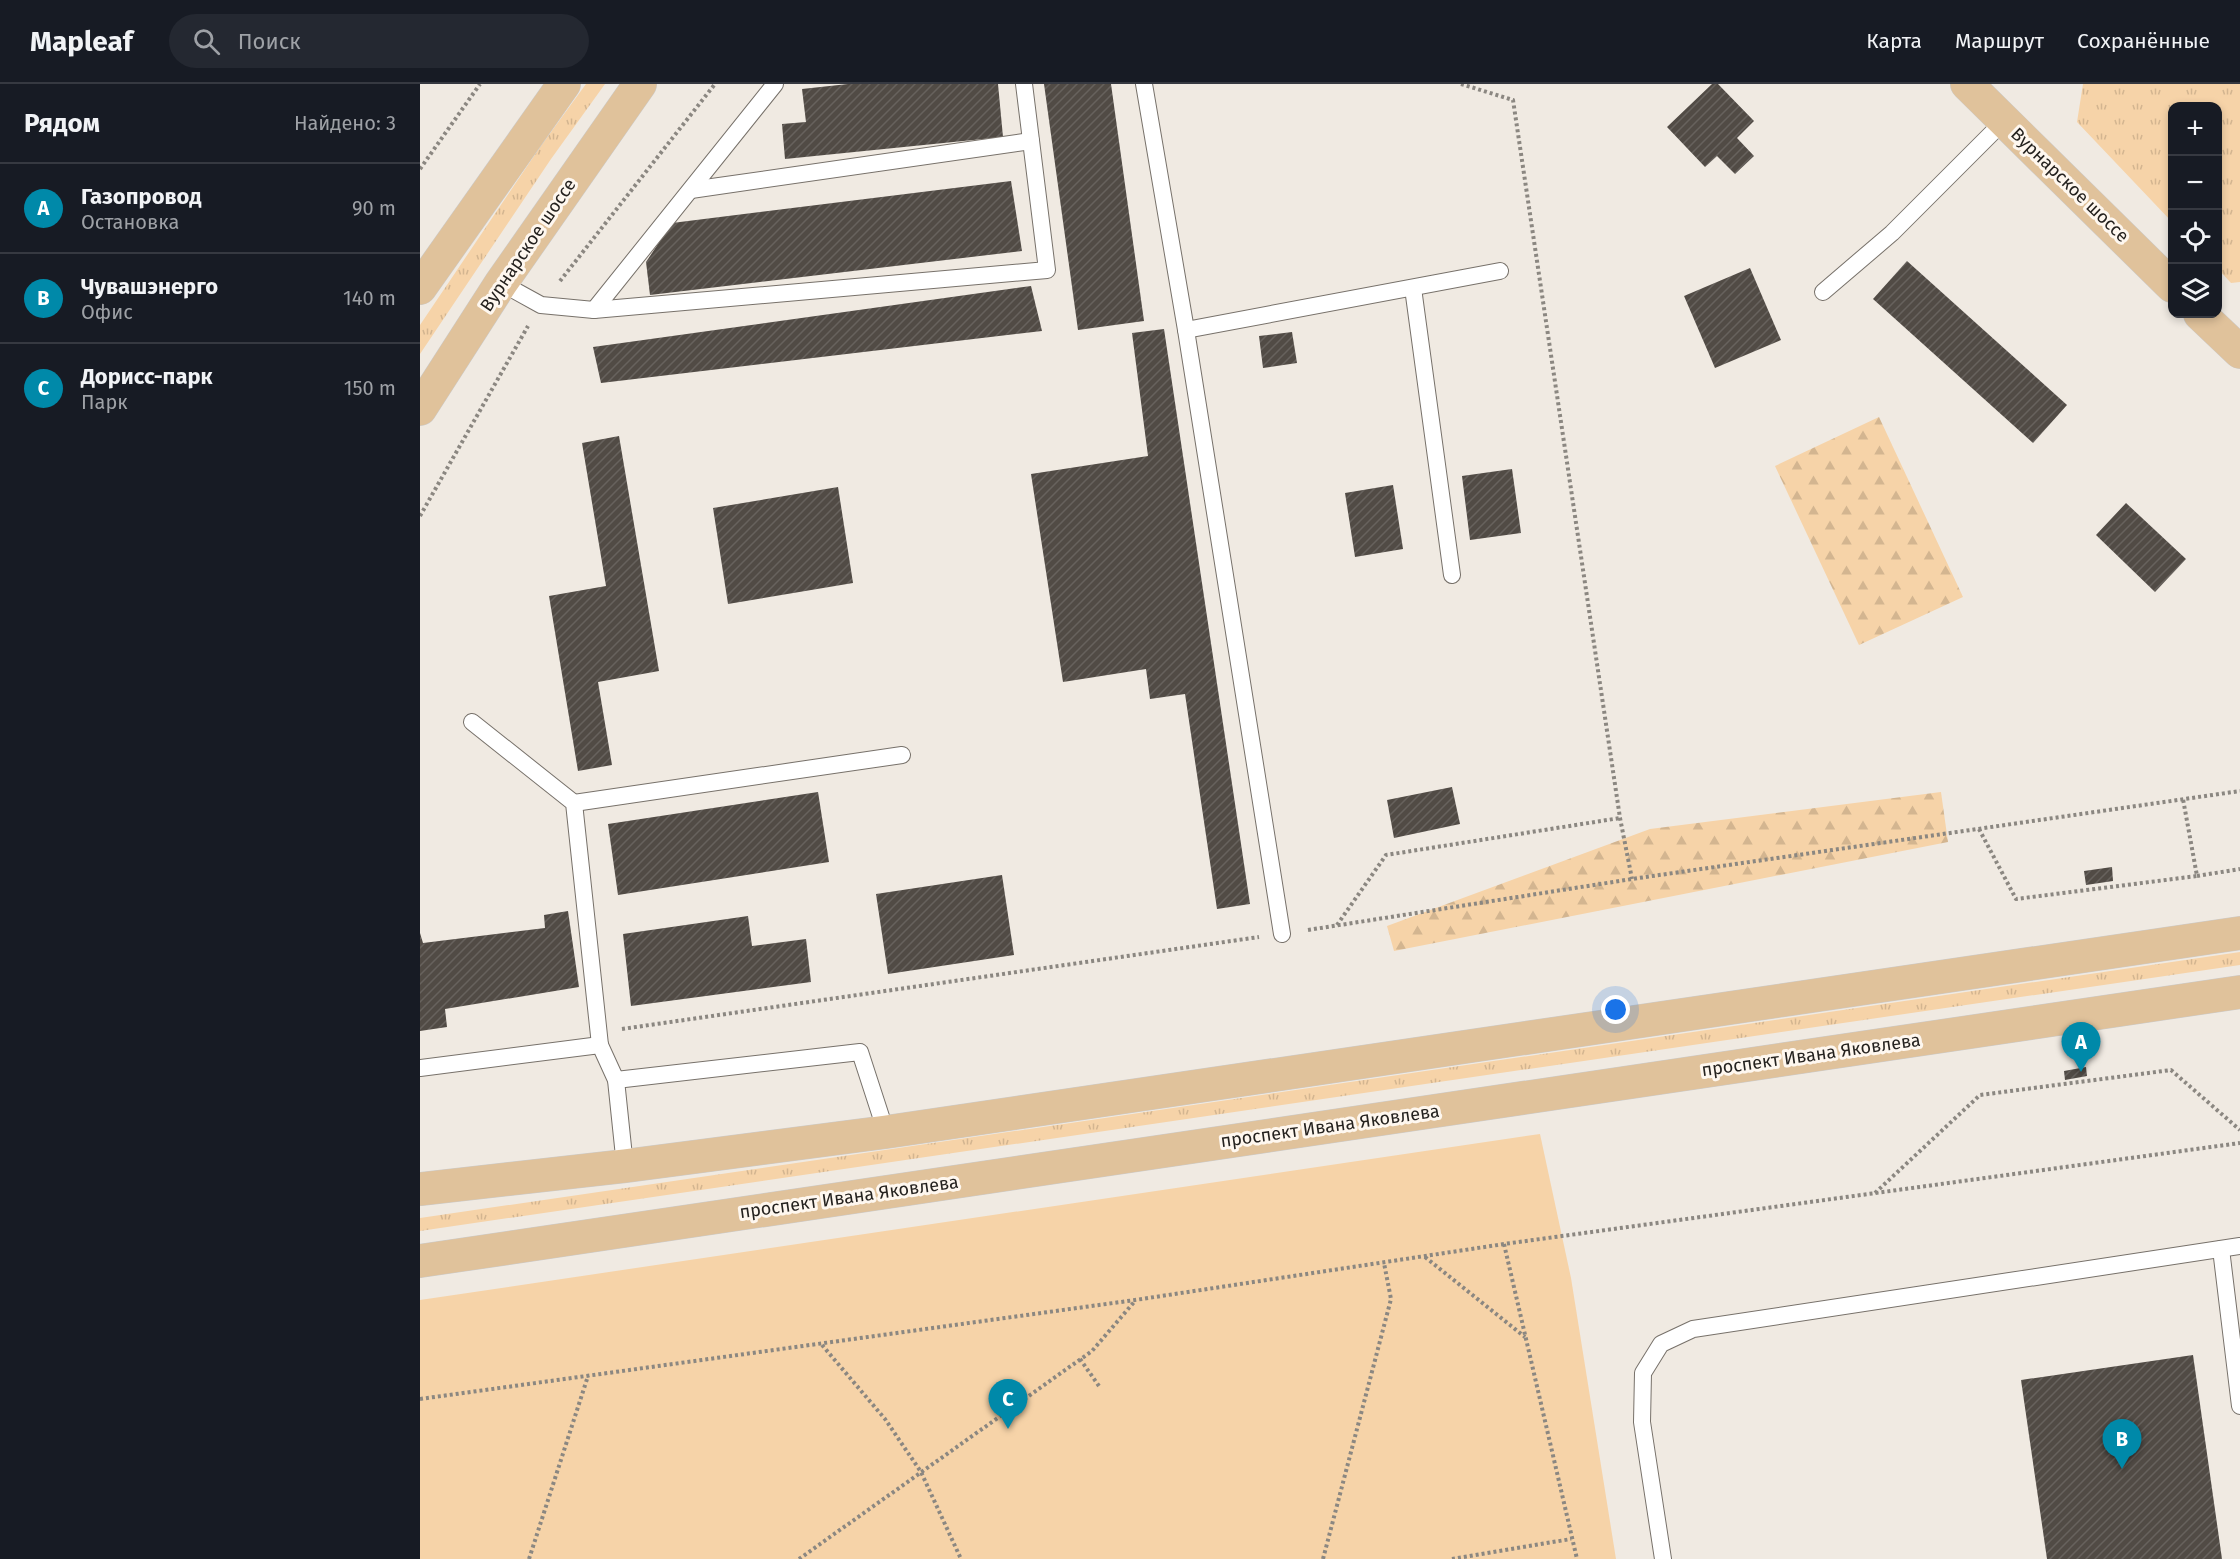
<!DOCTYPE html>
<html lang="ru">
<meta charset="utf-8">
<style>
body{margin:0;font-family:"Fira Sans",sans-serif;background:#242831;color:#f1f3f6}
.controls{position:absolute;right:18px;top:18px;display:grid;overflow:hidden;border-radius:12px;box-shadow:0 3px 9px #0003}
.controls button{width:54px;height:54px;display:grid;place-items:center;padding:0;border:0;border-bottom:2px solid #363941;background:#171b24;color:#f1f3f6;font:30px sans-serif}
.you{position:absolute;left:1196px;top:926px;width:21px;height:21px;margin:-15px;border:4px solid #fff;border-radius:50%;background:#1a73e8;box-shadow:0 0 0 9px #1a73e833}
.badge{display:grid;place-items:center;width:39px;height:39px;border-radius:50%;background:#0089a9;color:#fff;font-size:20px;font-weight:700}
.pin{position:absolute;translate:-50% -50px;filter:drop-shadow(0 2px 3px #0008)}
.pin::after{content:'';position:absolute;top:32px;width:21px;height:18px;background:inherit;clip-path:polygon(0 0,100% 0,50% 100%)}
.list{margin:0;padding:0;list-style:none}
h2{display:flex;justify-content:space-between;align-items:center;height:78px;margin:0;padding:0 24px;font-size:26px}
h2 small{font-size:20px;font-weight:400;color:#9ea1a6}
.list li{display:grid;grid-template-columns:39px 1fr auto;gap:18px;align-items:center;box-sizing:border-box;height:90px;padding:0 24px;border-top:2px solid #363941}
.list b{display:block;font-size:22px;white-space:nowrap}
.list p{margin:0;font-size:20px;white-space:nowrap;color:#9ea1a6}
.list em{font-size:20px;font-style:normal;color:#9ea1a6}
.icon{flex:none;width:33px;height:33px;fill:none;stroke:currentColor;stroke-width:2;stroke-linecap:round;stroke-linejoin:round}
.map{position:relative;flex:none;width:1820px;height:1475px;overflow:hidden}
header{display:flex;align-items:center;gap:36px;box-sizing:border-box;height:84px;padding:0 30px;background:#171b24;border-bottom:2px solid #363941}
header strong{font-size:28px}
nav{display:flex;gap:33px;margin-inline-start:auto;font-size:21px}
.search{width:420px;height:54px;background:#242831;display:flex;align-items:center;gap:15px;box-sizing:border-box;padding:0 21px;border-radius:33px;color:#9ea1a6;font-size:22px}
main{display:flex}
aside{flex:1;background:#171b24}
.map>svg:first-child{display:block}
.grass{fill:url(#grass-tufts)}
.forest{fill:url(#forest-firs)}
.park{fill:#f6d3a8}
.building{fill:url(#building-hatch)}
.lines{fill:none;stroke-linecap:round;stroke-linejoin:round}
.lane-casing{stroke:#77716a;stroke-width:18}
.primary-casing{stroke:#cbcac9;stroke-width:34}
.path{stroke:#8b8781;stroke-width:4;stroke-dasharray:3 3;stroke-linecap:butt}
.lane{stroke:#fff;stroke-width:16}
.primary{stroke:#e0c29b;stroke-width:33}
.labels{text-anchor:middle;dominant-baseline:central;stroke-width:6;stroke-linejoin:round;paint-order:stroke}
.street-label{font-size:18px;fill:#25221f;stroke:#fef7ef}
</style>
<header>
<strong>Mapleaf</strong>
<div class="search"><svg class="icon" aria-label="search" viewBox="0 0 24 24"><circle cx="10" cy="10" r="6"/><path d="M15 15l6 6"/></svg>Поиск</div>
<nav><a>Карта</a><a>Маршрут</a><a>Сохранённые</a></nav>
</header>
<main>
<aside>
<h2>Рядом<small>Найдено: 3</small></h2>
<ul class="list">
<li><span class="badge">A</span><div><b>Газопровод</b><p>Остановка</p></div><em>90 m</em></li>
<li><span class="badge">B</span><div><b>Чувашэнерго</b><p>Офис</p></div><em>140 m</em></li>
<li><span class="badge">C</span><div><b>Дорисс-парк</b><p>Парк</p></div><em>150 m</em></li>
</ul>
</aside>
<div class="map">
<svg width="1820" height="1475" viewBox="0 0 1820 1475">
<defs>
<pattern id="grass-tufts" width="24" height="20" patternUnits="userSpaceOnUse" patternTransform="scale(1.5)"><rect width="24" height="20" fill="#f6d3a8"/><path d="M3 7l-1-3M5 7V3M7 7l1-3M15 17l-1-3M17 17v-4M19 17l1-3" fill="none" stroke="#d3b590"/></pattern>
<pattern id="forest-firs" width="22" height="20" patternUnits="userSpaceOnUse" patternTransform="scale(1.5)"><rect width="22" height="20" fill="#f6d3a8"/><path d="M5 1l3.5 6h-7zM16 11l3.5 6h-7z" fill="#d3b590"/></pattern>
<pattern id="building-hatch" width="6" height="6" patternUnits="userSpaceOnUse" patternTransform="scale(1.5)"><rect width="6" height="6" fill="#514b45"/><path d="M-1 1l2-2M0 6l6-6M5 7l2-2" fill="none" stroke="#67625d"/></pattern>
</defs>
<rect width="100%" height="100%" fill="#f0eae2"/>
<g class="grass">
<path d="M 166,0 L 185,0 L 131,75 L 0,270 L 0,241 L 120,63 Z"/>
<path d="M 1663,0 L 1820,0 L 1820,198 L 1811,199 L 1798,185 L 1798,22 L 1752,22 L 1752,138 L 1657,38 Z"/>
<path d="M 1820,868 L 1820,881 L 0,1147 L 0,1134 Z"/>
</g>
<g class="forest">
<path d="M 1459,333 L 1543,513 L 1439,561 L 1355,382 Z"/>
<path d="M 1521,708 L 1528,758 L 974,867 L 967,842 L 1230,745 Z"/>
</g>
<path class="park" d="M 1120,1050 L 1151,1194 L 1196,1475 L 0,1475 L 0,1216 Z"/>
<g class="building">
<path d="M 428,0 L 578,0 L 583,53 L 365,75 L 362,40 L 386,38 L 382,5 Z"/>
<path d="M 624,0 L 691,0 L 724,237 L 658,246 Z"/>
<path d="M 1292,0 L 1298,0 L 1334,37 L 1317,54 L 1334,72 L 1315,90 L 1297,72 L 1285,83 L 1247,43 Z"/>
<path d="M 591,97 L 602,167 L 230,211 L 226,178 L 252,139 Z"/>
<path d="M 1487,177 L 1647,321 L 1613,359 L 1453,215 Z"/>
<path d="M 1330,184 L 1361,256 L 1295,284 L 1264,212 Z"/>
<path d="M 611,202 L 622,247 L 181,299 L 173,263 Z"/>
<path d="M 744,245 L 830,820 L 797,825 L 765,610 L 730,615 L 726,585 L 643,598 L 611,390 L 728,372 L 712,249 Z"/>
<path d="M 872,248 L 877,279 L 843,284 L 839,252 Z"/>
<path d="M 199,352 L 239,587 L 178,598 L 192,681 L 158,687 L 129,512 L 186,502 L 162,359 Z"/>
<path d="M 1092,385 L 1101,449 L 1050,456 L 1042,392 Z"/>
<path d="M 973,401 L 983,465 L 935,473 L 925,409 Z"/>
<path d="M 418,403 L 433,499 L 308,520 L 293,424 Z"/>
<path d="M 1706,419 L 1766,475 L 1735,508 L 1676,451 Z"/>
<path d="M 1032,703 L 1040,740 L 974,754 L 967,716 Z"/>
<path d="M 398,708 L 409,778 L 198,811 L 188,740 Z"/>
<path d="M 1692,783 L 1693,797 L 1666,801 L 1664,787 Z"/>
<path d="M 582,791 L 594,871 L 468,890 L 456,810 Z"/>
<path d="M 148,827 L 159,903 L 25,925 L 27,943 L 0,947 L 0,849 L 3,859 L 125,844 L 124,831 Z"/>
<path d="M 328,832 L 332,862 L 386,855 L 391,898 L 211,922 L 203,850 Z"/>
<path d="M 1666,983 L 1667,992 L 1645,996 L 1644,987 Z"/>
<path d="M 1773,1271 L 1802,1475 L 1627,1475 L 1601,1296 Z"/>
</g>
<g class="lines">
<defs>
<g id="lane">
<path d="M 724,0 L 766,246 L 862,850"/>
<path d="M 271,106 L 611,57"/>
<path d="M 81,199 L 121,221 L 174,226 L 627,186 L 604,0"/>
<path d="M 993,204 L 1032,491"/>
<path d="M 1403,208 L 1472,149 L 1584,37"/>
<path d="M 174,226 L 355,0"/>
<path d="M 766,246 L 1080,187"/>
<path d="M 52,638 L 154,719 L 180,961"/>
<path d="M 154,719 L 482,671"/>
<path d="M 0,984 L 180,961 L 196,996 L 205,1082"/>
<path d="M 196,996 L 440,968 L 466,1048"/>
<path d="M 1801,1165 L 1820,1322"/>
<path d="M 1243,1475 L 1222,1338 L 1223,1289 L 1241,1260 L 1273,1245 L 1820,1162"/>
</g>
<g id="primary">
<path d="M 1547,0 L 1752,202"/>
<path d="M 0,204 L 144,0"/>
<path d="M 1780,230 L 1820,268"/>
<path d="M 0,325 L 81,199 L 220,0"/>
<path d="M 0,1105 L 205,1082 L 466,1048 L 1820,849"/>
<path d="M 0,1177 L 1820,908"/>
</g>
</defs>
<use href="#lane" class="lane-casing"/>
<use href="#primary" class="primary-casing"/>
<g class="path">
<path d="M 1041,0 L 1093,16 L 1200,734 L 1212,795"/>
<path d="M 0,85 L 60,0"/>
<path d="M 140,197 L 295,0"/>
<path d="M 0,432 L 108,242"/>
<path d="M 1559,745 L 1596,815 L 1777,792 L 1763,715"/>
<path d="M 1777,792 L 1820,785"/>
<path d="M 917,841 L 966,771 L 1200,734"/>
<path d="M 888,846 L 1212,795 L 1820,707"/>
<path d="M 202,945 L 839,853"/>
<path d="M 1455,1109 L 1560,1011 L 1751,986 L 1820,1046"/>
<path d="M 1084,1160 L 1157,1475"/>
<path d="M 1005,1173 L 1105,1253"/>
<path d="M 402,1261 L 465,1335 L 501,1388 L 541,1475"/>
<path d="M 660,1275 L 679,1302"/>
<path d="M 0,1315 L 715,1216 L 1084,1160 L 1820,1059"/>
<path d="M 109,1475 L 168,1292"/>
<path d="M 379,1475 L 672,1267 L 715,1217"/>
<path d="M 903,1475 L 971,1215 L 964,1179"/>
<path d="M 1032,1475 L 1151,1455"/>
</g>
<use href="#lane" class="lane"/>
<use href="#primary" class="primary"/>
</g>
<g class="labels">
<g class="street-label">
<text transform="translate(1650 101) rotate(44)">Вурнарское шоссе</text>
<text transform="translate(108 161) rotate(-56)">Вурнарское шоссе</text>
<text transform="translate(1391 971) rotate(-8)">проспект Ивана Яковлева</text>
<text transform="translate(910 1042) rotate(-8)">проспект Ивана Яковлева</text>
<text transform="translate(429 1113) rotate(-8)">проспект Ивана Яковлева</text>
</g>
</g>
</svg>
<div class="controls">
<button>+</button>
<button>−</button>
<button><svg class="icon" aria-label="locate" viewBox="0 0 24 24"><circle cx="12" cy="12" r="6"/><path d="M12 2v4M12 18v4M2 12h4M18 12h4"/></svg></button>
<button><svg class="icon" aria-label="layers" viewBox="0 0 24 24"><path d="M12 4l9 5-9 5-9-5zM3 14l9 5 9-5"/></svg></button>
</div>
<div class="you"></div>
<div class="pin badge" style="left:1661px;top:988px">A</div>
<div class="pin badge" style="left:1702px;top:1385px">B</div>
<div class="pin badge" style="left:588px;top:1345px">C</div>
</div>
</main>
